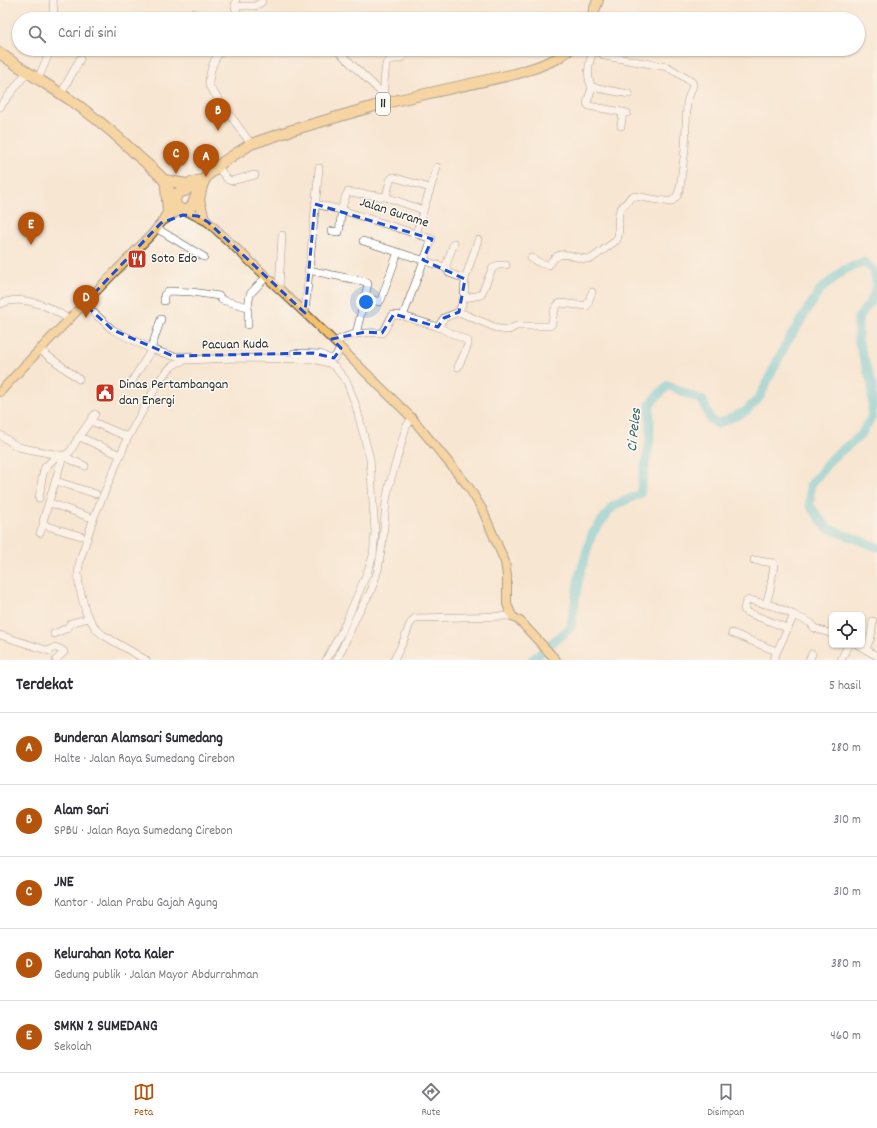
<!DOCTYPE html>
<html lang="id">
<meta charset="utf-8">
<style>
body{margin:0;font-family:Dekko,sans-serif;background:#f2f2f3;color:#2b2b33}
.controls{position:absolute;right:12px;bottom:12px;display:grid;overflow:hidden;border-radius:6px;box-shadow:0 1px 3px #0004}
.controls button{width:36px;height:36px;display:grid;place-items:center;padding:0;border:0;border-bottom:1px solid #e1e1e2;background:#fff;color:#2b2b33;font:20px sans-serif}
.you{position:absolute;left:366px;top:302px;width:14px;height:14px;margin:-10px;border:3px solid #fff;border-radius:50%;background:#1a73e8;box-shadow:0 0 0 6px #1a73e833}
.badge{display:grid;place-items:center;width:26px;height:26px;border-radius:50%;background:#b45309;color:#fff;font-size:13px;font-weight:700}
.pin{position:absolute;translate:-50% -33px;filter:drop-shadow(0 1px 2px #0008)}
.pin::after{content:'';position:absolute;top:21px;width:14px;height:12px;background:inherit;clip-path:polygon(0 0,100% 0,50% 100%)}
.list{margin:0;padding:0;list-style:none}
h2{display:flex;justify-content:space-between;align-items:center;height:52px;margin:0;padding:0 16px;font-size:17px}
h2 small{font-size:13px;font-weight:400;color:#7c7c81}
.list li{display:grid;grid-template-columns:26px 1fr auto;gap:12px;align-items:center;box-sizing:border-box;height:72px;padding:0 16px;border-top:1px solid #e1e1e2}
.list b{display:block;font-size:15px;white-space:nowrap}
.list p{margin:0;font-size:13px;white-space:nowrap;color:#7c7c81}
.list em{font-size:13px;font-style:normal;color:#7c7c81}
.icon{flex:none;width:22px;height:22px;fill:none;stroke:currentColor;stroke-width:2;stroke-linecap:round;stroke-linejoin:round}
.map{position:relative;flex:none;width:877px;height:660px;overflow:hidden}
.search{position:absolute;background:#fff;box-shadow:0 1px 3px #0004;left:12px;right:12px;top:12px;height:44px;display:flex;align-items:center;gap:10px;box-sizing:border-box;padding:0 14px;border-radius:22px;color:#7c7c81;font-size:15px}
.sheet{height:412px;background:#fff}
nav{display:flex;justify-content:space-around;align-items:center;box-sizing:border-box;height:56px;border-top:1px solid #e1e1e2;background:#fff;font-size:11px;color:#7c7c81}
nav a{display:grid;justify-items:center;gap:2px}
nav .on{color:#b45309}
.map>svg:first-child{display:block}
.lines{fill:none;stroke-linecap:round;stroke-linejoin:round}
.river{stroke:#5cc7d6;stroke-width:9}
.minor-casing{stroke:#4a4744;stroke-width:8}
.major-casing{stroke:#4a4744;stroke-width:10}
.highway-casing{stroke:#4a4744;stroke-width:12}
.minor{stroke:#fff;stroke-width:7}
.major{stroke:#f4c16a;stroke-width:8}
.highway{stroke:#f4c16a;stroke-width:10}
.marked{fill:none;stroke:#1d4ed8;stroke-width:3;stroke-dasharray:8 5;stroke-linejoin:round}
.labels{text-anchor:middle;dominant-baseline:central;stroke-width:3;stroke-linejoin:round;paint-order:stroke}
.shield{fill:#fdfcf7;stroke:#6a6a68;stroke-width:1}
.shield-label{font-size:13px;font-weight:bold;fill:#2b2b2b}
.street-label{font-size:14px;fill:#2b2b2b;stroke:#fdfcf7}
.poi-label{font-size:14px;fill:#2b2b2b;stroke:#fdfcf7;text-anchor:start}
.water-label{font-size:15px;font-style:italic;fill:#3c6267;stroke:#fdfcf7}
</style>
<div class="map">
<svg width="877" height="660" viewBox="0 0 877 660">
<rect width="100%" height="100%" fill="#fdfcf7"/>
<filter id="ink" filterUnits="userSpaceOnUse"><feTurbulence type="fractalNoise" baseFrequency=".025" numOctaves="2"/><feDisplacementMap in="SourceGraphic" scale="8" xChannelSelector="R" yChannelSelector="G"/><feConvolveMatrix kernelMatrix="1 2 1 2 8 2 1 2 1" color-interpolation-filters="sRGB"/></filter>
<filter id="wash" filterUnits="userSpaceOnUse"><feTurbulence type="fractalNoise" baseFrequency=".012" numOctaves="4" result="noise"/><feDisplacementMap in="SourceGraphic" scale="16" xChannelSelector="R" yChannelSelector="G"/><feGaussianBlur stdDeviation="0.9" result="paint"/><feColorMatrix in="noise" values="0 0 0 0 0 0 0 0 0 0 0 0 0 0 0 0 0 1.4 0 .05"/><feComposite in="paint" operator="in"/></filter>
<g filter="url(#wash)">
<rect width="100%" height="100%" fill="#f7e6d1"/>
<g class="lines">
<g class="river">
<path d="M 877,285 L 871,301 L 858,318 L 858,340 L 872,385 L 872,416 L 861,435 L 831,459 L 810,486 L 810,506 L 827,528 L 877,547"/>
<path d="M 532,660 L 571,627 L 579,577 L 592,534 L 613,506 L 640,494 L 650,440 L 650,404 L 668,385 L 703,401 L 710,419 L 717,424 L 745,412 L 759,398 L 787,342 L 820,290 L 844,270 L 864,262 L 872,269 L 877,282"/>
</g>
</g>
</g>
<g filter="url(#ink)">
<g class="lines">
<defs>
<g id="minor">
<path d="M 53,0 L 54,19"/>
<path d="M 236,0 L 235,6 L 239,19"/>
<path d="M 235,6 L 255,6 L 262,2"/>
<path d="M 194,13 L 202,19"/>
<path d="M 223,49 C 213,59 209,72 209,86 L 251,144"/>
<path d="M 594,49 C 589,61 585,75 592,87 L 629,94"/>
<path d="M 338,51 L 384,95 L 385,103"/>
<path d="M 38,79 L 51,49"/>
<path d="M 592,87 L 587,103 L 589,106 L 627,113"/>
<path d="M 61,94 L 80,59"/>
<path d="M 384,95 C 383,85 385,73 386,64 L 391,59 C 399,60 405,58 406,49"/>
<path d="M 0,107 L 27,72"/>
<path d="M 621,126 L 623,112"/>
<path d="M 218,167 L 228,180 L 231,181 L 255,175"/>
<path d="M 386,197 L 390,180 L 393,177 L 430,188"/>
<path d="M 315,204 L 342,210 L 432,239 L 403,316"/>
<path d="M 156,228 L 204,257"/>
<path d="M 331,231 L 339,232 C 341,220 341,202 348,192 L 386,197 L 423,210"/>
<path d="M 416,234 L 437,167"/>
<path d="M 363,241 L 444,267 L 447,269 L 449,273 L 465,279 L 478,240"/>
<path d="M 531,258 C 537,262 542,265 549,265 C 561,245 573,260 591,259 L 617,240 C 621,231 616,219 620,210 C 623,206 628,201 631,197 L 634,196 L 671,202 L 677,196 L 680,188 L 685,149 L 687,102 L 693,85 L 692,82 L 668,67 L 605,56 L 596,49"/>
<path d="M 445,268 L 454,243"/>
<path d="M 308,270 L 367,282 L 368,284 L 356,334"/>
<path d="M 279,289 L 282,235"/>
<path d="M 366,297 L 379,302 L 381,300 L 398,252"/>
<path d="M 464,298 L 481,295 L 492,269 L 498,265 L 506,265"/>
<path d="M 164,301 L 164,295 L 168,291 L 192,292 L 219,296 L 222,300 L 248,307"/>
<path d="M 0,304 C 22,294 50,306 68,319"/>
<path d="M 84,304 L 113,330 L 153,350 L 173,356 L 190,356"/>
<path d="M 459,312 L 499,329 L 509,330 L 516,326 L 549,326 L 552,324 C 553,317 553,307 560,303 L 587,306 L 592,292"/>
<path d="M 305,313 L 319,168"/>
<path d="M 248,325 L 248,307 L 250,294 L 266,277"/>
<path d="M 438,327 L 468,341 L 468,345 L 458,367"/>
<path d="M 335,342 C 350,333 365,332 382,333 C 387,328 388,321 393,315 L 403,316 L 438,327 L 444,318 L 459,312 L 464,298 L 465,279"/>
<path d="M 151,349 L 161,319"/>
<path d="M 40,350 L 79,379"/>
<path d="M 294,353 L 320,354 L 328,358 L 334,358 L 341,348"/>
<path d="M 132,381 L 152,349"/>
<path d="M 91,421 L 128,437"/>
<path d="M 0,435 L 18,447 L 63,456 L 70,452 L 78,438 L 80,437 L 120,455"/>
<path d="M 79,437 L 95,414"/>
<path d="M 56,481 L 96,494"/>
<path d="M 39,498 L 42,478 L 45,467 L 58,455"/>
<path d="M 50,503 L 89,517"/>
<path d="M 40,533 L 44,524"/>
<path d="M 81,536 L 47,526 L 44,524 L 43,521 L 63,456 L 85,466"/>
<path d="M 754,560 L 773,563 L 774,565 L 770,590 L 766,604"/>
<path d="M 794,615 L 811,623 L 814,628 L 832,634"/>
<path d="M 732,633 L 776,651"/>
<path d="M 54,634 L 67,628 L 71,623 L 89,618"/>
<path d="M 0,635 L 46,650 L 49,651 L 55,647 L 62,650 L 64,652 L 56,660"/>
<path d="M 858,645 L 877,656"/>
<path d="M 866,649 L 871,637 L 873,621"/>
<path d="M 146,660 L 103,635 L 96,629 L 86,613 L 79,586 L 78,573 L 80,560 L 94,517 L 128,437 L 161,378 L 171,367 L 177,363 L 186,360 L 235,358 L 313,359 L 329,363 L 335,367 L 347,382 L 356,406 L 370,459 L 375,532 L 373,556 L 367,573 L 342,631 L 326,660"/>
<path d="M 337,660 L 358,613 L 371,591 L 378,570 L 383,540 L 386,501 L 389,486 L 406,427 L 412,418"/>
<path d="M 394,660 L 403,642 L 410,624 L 415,618 L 512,616"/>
<path d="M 773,660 L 794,615 L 774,606 L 749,600 L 746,602 L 744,609 L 746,612 L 787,628"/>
<path d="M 809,660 L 812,654"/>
<path d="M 841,660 L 848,645"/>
</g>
<g id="major">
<path d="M 200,211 L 208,222 L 305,313 L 412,418 L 468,486 L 482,509 L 505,562 L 507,576 L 507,604 L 512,616 L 521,622 L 556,660"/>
<path d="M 163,221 L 175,213 L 184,210 L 206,221"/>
<path d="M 0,392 C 49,339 100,287 151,235 L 161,223 L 170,207"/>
</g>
<g id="highway">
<path d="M 591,19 L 598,0"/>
<path d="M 0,53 C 26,73 56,89 83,109 C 102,123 121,139 138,156 C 146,163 156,171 163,179 C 166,183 168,190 172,194 C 175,199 174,207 181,209 C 192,214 194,200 197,193"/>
<path d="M 164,180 L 186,184 L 205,179"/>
<path d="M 166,187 L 168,211"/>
<path d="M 175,199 L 179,192 L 185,191 L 196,183"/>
<path d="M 203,215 L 199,200 L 202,186 L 206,177 L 223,162 L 251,144 L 289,131 L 385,103 L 515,74 L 537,67 L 556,59 L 570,49"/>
</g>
</defs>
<use href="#minor" class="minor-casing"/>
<use href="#major" class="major-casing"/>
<use href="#highway" class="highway-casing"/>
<use href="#minor" class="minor"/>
<use href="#major" class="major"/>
<use href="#highway" class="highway"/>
</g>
</g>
<path d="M0 0H877V660H0ZM 315,204 L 432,239 L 423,260 L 465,279 L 459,312 L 444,318 L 438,327 L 394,314 L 382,333 L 365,332 L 332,339 L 341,348 L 334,358 L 313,353 L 173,356 L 113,330 L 84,304 L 161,223 L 183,215 L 198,216 L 208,222 L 305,313 Z" fill="#f7e6d1" fill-opacity=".55" fill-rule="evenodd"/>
<path class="marked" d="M 315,204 L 432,239 L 423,260 L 465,279 L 459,312 L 444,318 L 438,327 L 394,314 L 382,333 L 365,332 L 332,339 L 341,348 L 334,358 L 313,353 L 173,356 L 113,330 L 84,304 L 161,223 L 183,215 L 198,216 L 208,222 L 305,313 Z"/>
<defs>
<symbol id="restaurant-square" viewBox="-11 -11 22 22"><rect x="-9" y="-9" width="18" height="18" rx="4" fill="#c8321e" stroke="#fdfcf7"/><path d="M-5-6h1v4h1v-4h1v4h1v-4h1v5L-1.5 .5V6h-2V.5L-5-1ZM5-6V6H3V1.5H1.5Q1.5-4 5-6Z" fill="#fff"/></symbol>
<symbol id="civic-square" viewBox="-11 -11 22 22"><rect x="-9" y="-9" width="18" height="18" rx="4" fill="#c8321e" stroke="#fdfcf7"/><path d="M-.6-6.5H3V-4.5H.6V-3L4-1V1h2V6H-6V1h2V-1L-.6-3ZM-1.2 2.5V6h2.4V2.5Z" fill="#fff"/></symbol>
</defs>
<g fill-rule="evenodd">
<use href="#restaurant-square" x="126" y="248" width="22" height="22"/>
<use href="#civic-square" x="94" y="382" width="22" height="22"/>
</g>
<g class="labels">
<rect class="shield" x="376" y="93" width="14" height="22" rx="3"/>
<g class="shield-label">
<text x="383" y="104">11</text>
</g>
<g class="street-label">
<text transform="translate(394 213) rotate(18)">Jalan Gurame</text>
<text transform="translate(235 345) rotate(-1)">Pacuan Kuda</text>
</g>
<g class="poi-label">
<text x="151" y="259">Soto Edo</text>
<text x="119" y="385">Dinas Pertambangan<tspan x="119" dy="16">dan Energi</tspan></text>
</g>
<g class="water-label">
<text transform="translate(635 430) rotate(-84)">Ci Peles</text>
</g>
</g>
</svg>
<div class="controls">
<button><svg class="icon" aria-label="locate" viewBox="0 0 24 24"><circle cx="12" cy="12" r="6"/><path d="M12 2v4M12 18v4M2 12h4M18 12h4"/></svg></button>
</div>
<div class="you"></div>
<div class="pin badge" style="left:206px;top:177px">A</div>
<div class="pin badge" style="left:218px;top:131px">B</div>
<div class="pin badge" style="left:176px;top:174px">C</div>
<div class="pin badge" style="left:86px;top:318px">D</div>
<div class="pin badge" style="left:31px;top:245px">E</div>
<div class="search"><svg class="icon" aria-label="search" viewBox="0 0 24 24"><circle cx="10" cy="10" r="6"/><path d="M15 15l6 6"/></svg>Cari di sini</div>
</div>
<section class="sheet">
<h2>Terdekat<small>5 hasil</small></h2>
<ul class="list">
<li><span class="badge">A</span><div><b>Bunderan Alamsari Sumedang</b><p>Halte · Jalan Raya Sumedang Cirebon</p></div><em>280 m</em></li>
<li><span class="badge">B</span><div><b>Alam Sari</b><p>SPBU · Jalan Raya Sumedang Cirebon</p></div><em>310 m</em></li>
<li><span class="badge">C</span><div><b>JNE</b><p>Kantor · Jalan Prabu Gajah Agung</p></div><em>310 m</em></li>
<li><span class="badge">D</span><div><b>Kelurahan Kota Kaler</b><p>Gedung publik · Jalan Mayor Abdurrahman</p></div><em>380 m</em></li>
<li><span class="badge">E</span><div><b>SMKN 2 SUMEDANG</b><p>Sekolah</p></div><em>460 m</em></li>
</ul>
</section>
<nav>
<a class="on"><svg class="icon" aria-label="map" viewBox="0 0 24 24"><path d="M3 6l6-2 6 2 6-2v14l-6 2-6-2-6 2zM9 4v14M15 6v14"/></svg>Peta</a>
<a><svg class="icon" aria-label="directions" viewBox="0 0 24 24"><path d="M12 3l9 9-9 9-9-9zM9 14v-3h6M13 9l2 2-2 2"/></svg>Rute</a>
<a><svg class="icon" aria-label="saved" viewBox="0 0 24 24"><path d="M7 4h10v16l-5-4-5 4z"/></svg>Disimpan</a>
</nav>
